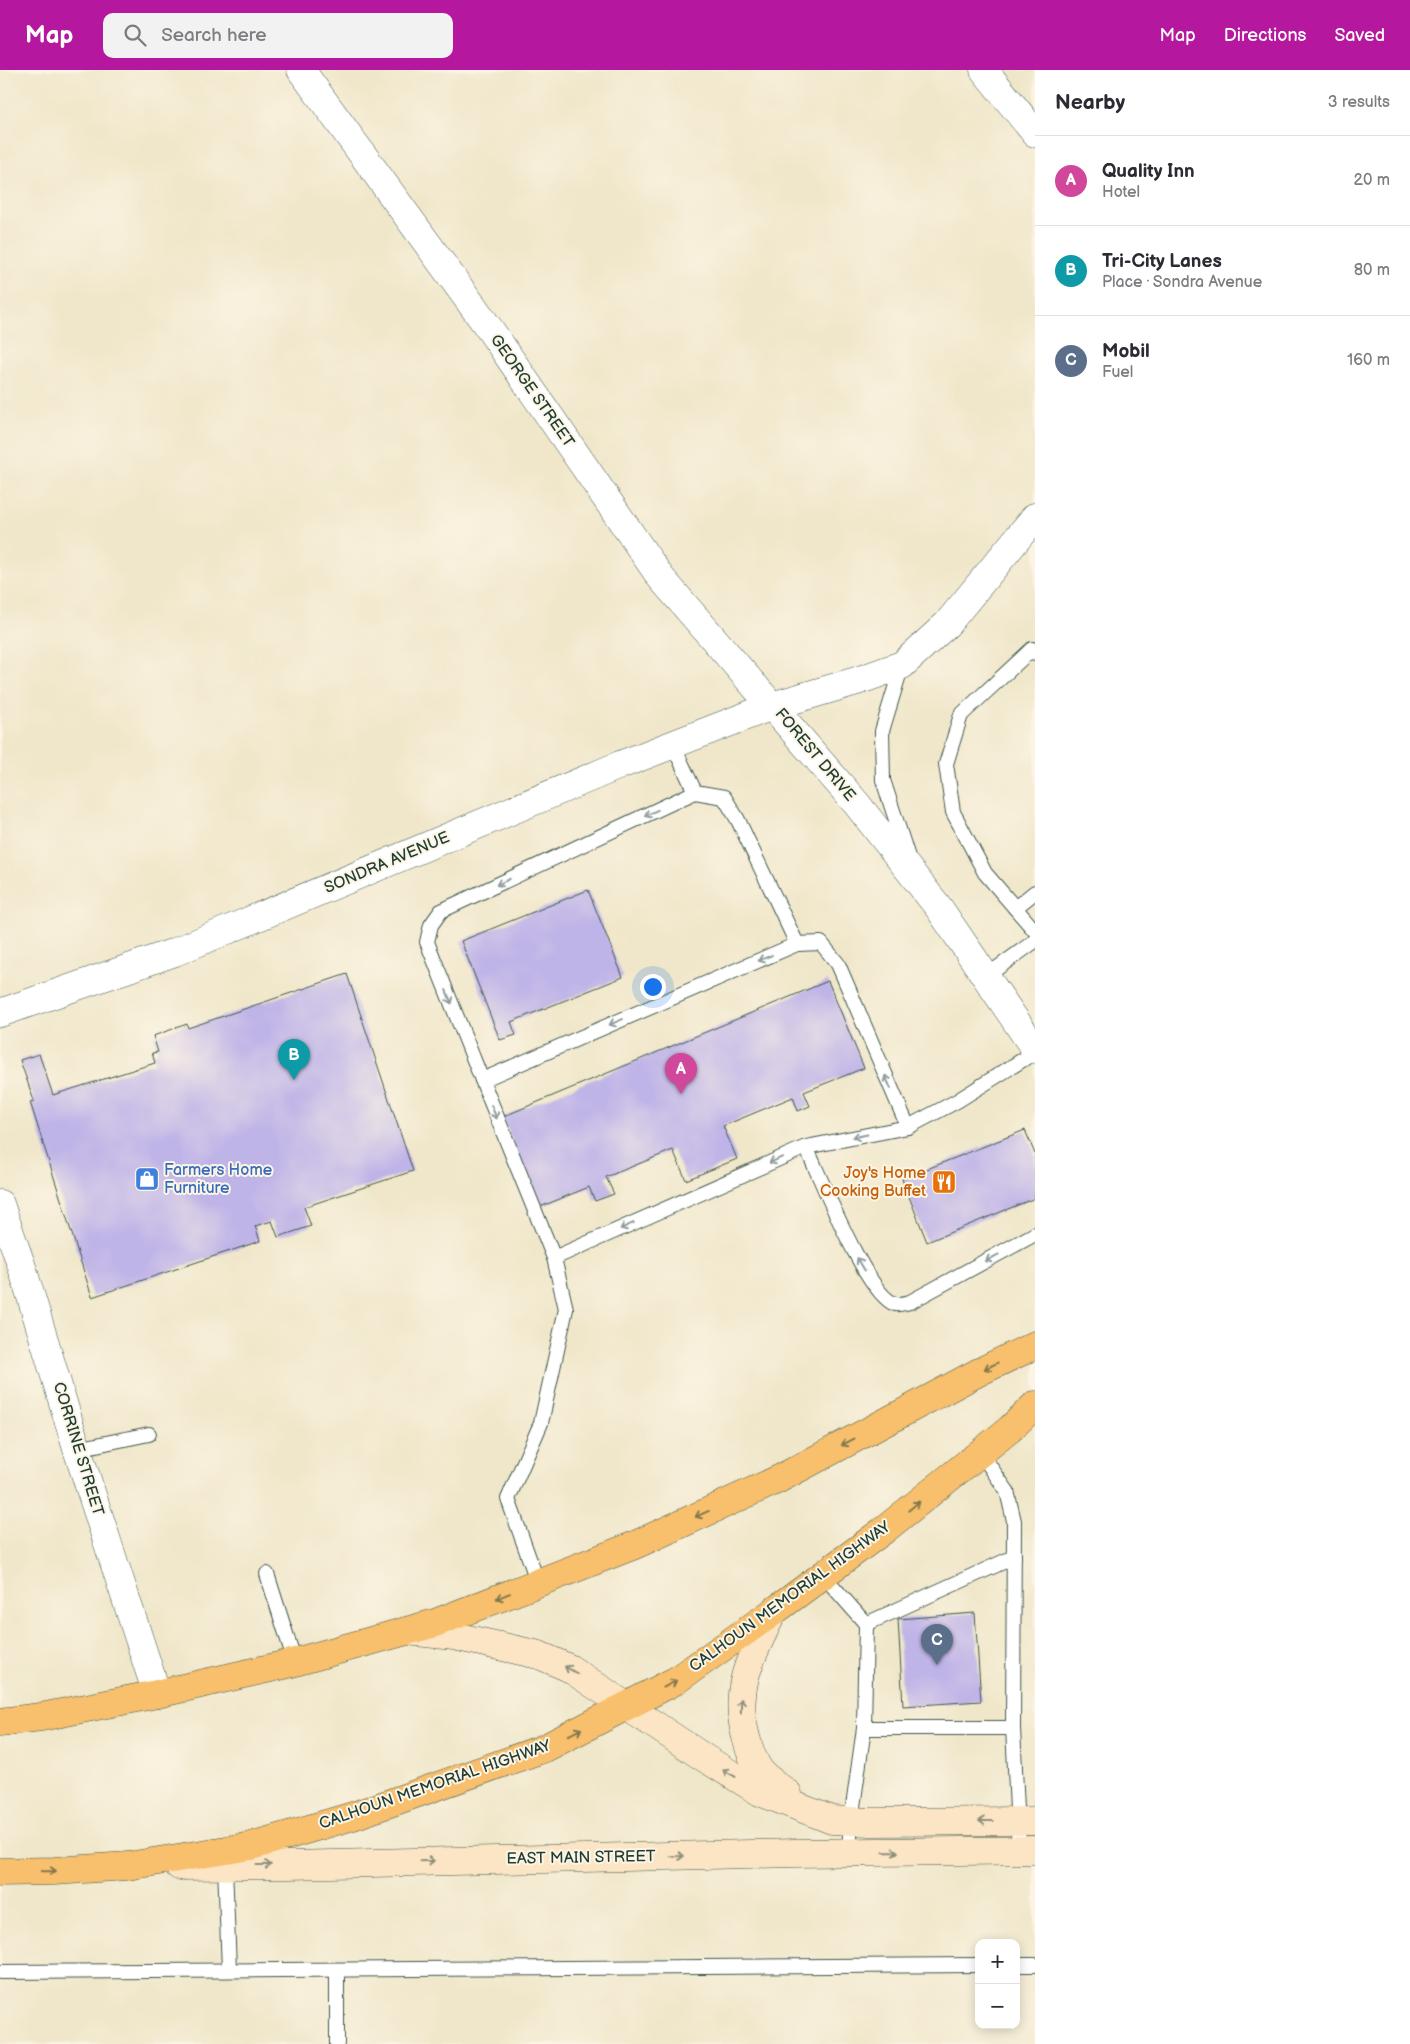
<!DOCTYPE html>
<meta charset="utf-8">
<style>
body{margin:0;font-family:"Balsamiq Sans",sans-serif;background:#f2f2f3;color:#2b2b33}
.controls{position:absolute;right:15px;bottom:15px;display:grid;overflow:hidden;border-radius:10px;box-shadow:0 2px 12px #0003}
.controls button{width:45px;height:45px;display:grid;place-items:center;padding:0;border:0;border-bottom:1px solid #e1e1e2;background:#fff;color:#2b2b33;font:25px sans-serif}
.you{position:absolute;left:652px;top:916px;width:18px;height:18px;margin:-12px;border:4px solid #fff;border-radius:50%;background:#1a73e8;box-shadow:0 0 0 8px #1a73e833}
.badge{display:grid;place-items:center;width:32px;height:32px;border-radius:50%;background:#b5179e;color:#fff;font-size:16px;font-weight:700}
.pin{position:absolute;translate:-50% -41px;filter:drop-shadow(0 1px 2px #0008)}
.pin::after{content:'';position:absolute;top:26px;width:18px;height:15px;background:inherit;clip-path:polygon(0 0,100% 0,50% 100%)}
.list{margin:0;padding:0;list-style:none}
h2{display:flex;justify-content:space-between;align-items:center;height:65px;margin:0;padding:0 20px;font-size:21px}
h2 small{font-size:16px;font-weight:400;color:#7c7c81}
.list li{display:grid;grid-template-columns:32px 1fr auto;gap:15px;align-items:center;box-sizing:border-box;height:90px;padding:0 20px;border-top:1px solid #e1e1e2}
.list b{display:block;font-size:19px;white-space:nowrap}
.list p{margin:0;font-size:16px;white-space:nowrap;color:#7c7c81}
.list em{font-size:16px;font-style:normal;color:#7c7c81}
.icon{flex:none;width:28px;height:28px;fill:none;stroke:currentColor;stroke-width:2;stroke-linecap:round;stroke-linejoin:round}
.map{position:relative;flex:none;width:1035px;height:1974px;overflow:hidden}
header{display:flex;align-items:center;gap:30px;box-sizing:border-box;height:70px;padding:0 25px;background:#b5179e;color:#fff}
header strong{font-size:24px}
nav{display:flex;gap:28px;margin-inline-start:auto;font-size:18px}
.search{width:350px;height:45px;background:#f2f2f3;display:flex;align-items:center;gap:12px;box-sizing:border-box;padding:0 18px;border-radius:10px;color:#7c7c81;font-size:19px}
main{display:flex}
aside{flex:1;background:#fff}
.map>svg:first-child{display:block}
.building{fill:#bfb4e7}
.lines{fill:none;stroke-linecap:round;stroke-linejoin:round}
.service-casing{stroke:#3e564a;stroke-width:16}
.minor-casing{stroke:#3e564a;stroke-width:29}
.secondary-casing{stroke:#3e564a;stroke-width:29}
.trunk-casing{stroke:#3e564a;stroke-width:29}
.service{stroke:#fff;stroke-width:14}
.minor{stroke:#fff;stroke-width:28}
.secondary{stroke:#fce5c4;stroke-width:28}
.trunk{stroke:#f8bf6c;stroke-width:28}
.oneway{stroke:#8f9e9a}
.oneway2{stroke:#81784d}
.oneway3{stroke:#8e917c}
.labels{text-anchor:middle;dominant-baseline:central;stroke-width:4;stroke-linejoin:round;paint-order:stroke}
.street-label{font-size:16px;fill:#1f3d34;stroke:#fcf5e5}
.shop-label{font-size:16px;fill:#366cbe;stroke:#fcf5e5;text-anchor:start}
.food-label{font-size:16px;fill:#c56008;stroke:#fcf5e5;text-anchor:end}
</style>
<header>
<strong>Map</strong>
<div class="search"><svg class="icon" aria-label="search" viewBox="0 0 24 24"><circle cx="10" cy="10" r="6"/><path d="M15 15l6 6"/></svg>Search here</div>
<nav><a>Map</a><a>Directions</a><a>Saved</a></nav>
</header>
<main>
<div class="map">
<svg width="1035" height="1974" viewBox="0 0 1035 1974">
<rect width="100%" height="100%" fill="#fcf5e5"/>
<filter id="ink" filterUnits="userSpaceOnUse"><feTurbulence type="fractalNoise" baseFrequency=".02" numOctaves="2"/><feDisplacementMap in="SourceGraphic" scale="10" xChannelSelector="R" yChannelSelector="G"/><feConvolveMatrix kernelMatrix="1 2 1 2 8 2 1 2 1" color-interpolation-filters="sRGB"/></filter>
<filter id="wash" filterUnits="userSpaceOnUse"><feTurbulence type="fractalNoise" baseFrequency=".0096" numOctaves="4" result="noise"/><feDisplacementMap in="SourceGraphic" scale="20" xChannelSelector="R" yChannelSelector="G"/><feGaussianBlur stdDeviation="1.12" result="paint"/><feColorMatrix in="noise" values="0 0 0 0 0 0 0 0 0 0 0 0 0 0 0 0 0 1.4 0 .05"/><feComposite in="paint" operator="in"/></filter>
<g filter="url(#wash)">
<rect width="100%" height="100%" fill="#f0e7ca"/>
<g id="blocks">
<g class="building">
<path d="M 588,820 L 623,907 L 511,952 L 516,965 L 500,970 L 461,871 Z"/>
<path d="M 347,904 L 413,1101 L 304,1137 L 311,1156 L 278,1167 L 272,1151 L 255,1156 L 260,1171 L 92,1227 L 30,1032 L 34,1031 L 20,990 L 39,984 L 53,1025 L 155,993 L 152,983 L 158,982 L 153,966 L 187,954 L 188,958 Z"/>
<path d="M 828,911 L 864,998 L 804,1022 L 810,1036 L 798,1041 L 793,1027 L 723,1056 L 737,1089 L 686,1110 L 673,1080 L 606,1107 L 614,1124 L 595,1131 L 589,1117 L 540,1137 L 502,1047 Z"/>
<path d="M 1025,1060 L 1035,1084 L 1035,1128 L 927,1172 L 902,1109 Z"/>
<path d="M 975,1543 L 981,1631 L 903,1636 L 898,1549 Z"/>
</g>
</g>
</g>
<g filter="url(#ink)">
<use href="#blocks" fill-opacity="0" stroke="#3e564a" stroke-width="1"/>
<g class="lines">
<defs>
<g id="service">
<path d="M 1035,583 L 1032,579 L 961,645 L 946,694 L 953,742 L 985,803 L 1035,861"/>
<path d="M 902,595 L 882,661 L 883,710 L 908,787"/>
<path d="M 673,675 L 695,722 L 724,727 L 738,750 L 797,874"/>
<path d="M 1015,838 L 1035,822"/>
<path d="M 985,907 L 1035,871"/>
<path d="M 482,1010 L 427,872 L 431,855 L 441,841 L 695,722"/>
<path d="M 806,1077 L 908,1057 L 957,1031 L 1035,982"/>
<path d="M 554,1188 L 482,1010 L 797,874 L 821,873 L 838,894 L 908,1057"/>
<path d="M 77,1379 L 149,1364"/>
<path d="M 980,1382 L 1007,1421 L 1014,1451 L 1013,1658"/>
<path d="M 267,1504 L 295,1592"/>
<path d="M 823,1505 L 866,1554 L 864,1658"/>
<path d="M 538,1513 L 508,1429 L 541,1353 L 566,1239 L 554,1188 L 806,1077 C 820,1106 867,1226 895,1234 C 899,1235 906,1233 910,1232 L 1035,1164"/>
<path d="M 866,1554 L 1014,1487"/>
<path d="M 849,1782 L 851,1751 L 864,1658 L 1013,1658 L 1019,1780"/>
<path d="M 225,1796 L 229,1900"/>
<path d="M 1016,1895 L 1035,1895"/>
<path d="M 0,1902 L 979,1895"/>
<path d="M 337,1974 L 337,1900"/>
</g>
<g id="minor">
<path d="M 301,0 L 491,261 L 661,508 L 856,733 L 939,838 L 1035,979"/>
<path d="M 984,0 L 1035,63"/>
<path d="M 0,943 L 175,882 L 620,695 L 772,636 L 860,610 L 902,595 L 947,554 L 1035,447"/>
<path d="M 0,1134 L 22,1197 L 77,1379 L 157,1624"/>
</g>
<g id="secondary">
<path d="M 773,1542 C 752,1586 732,1617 746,1667 C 749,1679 753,1692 761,1702 C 768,1710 780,1717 788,1724"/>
<path d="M 407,1561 L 454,1566 L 508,1578 L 539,1585 L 569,1598 L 703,1687 L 760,1722 L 832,1750 L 870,1752 L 1035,1751"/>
<path d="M 179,1796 L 290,1795 L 794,1783 L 1035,1780"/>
</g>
<g id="trunk">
<path d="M 0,1652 L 41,1647 L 157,1624 L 288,1594 L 435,1553 L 635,1475 L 779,1409 L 979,1302 L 1035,1275"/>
<path d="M 0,1802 L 54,1801 L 128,1796 L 251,1776 L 353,1746 L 545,1678 L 675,1611 L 773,1542 L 884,1460 L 1010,1359 L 1035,1335"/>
</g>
</defs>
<use href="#service" class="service-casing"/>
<use href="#minor" class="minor-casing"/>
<use href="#secondary" class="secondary-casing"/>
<use href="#trunk" class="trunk-casing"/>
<use href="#service" class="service"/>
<use href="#minor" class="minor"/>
<use href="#secondary" class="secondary"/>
<use href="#trunk" class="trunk"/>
</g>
<defs><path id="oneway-shaft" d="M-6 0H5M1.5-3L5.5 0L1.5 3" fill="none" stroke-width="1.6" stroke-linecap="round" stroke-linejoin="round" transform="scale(1.25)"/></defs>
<g class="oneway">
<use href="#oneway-shaft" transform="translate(651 743) rotate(155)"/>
<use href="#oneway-shaft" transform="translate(503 812) rotate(155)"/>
<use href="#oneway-shaft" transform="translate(765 888) rotate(157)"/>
<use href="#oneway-shaft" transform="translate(449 927) rotate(68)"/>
<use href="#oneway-shaft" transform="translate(616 952) rotate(157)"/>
<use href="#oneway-shaft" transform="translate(888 1012) rotate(-113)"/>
<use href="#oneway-shaft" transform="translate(494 1042) rotate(68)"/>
<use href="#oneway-shaft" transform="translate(860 1066) rotate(169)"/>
<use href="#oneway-shaft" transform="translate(776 1090) rotate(156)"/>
<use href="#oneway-shaft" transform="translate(627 1156) rotate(156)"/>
<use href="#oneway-shaft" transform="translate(992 1188) rotate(152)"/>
<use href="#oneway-shaft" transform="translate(861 1194) rotate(-121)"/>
</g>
<g class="oneway2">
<use href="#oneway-shaft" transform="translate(991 1296) rotate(154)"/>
<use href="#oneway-shaft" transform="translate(848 1372) rotate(152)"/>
<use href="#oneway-shaft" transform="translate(914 1436) rotate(-39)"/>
<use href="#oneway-shaft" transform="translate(702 1444) rotate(156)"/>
<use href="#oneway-shaft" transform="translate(503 1526) rotate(158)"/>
<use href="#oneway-shaft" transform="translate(670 1614) rotate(-28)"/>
<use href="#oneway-shaft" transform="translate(575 1662) rotate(-27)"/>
<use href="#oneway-shaft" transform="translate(49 1801) rotate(-1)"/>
</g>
<g class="oneway3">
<use href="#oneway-shaft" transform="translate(571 1600) rotate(-150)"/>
<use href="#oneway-shaft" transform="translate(741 1636) rotate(-89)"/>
<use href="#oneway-shaft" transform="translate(729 1703) rotate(-149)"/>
<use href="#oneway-shaft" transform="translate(986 1751) rotate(180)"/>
<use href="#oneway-shaft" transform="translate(891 1782) rotate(-1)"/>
<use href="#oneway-shaft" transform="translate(677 1786) rotate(-1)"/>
<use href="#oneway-shaft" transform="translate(427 1791) rotate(-2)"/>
<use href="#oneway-shaft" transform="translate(264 1795)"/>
</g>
</g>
<defs>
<symbol id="shop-square" viewBox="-11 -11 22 22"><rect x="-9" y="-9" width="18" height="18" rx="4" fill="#3f7fe0" stroke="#fcf5e5"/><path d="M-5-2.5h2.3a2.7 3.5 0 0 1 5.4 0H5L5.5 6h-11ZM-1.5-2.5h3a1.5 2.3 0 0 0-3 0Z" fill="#fff"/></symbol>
<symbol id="restaurant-square" viewBox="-11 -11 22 22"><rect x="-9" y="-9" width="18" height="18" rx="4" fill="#e8710a" stroke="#fcf5e5"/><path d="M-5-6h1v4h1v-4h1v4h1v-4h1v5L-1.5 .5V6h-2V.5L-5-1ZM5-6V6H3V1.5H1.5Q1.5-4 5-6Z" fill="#fff"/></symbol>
</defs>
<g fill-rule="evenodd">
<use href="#shop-square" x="133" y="1095" width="28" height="28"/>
<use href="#restaurant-square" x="930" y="1098" width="28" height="28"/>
</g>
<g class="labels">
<g class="street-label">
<text transform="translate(532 321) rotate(55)">GEORGE STREET</text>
<text transform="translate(815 685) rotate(50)">FOREST DRIVE</text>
<text transform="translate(387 793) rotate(-23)">SONDRA AVENUE</text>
<text transform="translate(78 1379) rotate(73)">CORRINE STREET</text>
<text transform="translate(790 1527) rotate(-36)">CALHOUN MEMORIAL HIGHWAY</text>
<text transform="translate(435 1715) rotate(-19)">CALHOUN MEMORIAL HIGHWAY</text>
<text transform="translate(581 1788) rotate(-1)">EAST MAIN STREET</text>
</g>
<g class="shop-label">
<text x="164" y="1100">Farmers Home<tspan x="164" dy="18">Furniture</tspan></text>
</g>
<g class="food-label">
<text x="926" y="1103">Joy's Home<tspan x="926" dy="18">Cooking Buffet</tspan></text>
</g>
</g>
</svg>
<div class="controls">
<button>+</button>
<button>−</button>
</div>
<div class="you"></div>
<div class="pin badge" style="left:681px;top:1024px;background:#d1479c">A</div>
<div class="pin badge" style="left:294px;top:1010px;background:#0f9aa8">B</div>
<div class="pin badge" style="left:937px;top:1595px;background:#5c6f8a">C</div>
</div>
<aside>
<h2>Nearby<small>3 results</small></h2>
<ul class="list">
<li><span class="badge" style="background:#d1479c">A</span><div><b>Quality Inn</b><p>Hotel</p></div><em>20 m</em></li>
<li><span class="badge" style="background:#0f9aa8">B</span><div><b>Tri-City Lanes</b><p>Place · Sondra Avenue</p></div><em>80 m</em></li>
<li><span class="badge" style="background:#5c6f8a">C</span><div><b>Mobil</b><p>Fuel</p></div><em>160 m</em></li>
</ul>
</aside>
</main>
